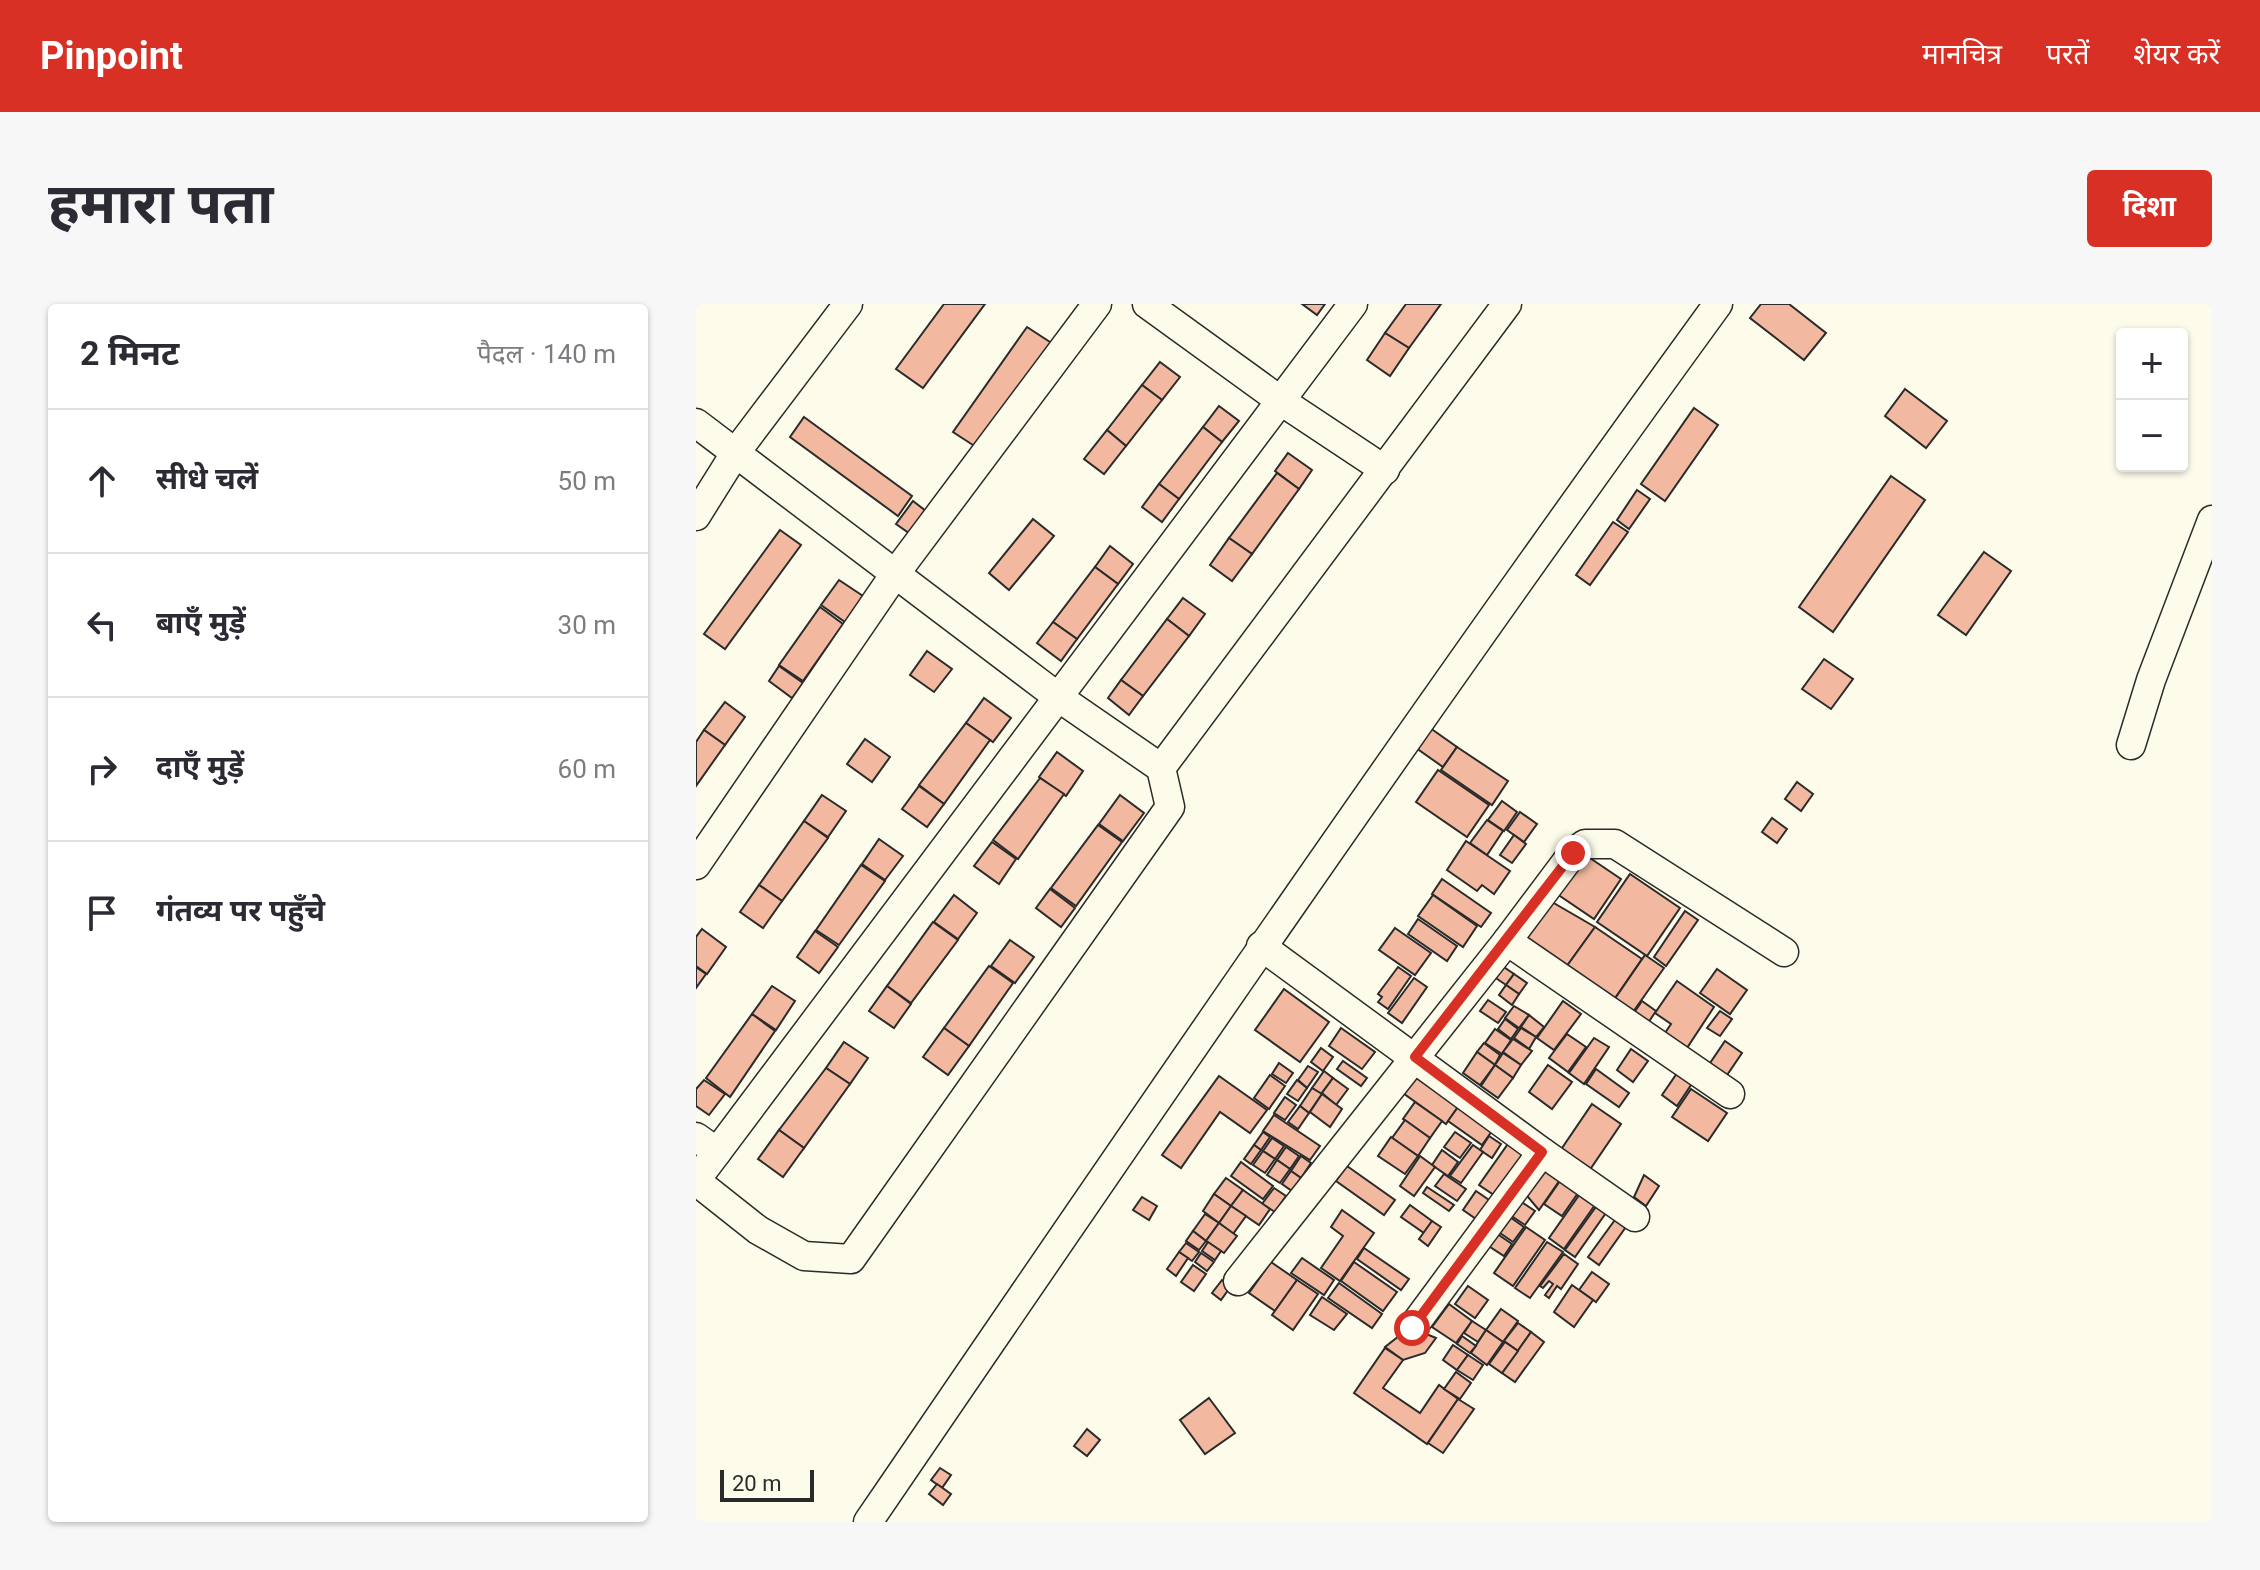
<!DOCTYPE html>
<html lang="hi">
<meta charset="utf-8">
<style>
body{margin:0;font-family:Roboto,"Noto Sans Devanagari",sans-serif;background:#f7f7f7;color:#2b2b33}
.controls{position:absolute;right:24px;top:24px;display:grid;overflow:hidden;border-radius:8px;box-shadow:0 2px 6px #0004}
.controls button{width:72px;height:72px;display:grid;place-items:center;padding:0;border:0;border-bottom:2px solid #e1e1e2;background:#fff;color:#2b2b33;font:40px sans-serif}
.scale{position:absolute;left:24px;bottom:20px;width:94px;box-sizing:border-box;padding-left:8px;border:4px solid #2b2b2b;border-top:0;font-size:22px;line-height:28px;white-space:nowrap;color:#2b2b2b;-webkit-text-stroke:6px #fdfbea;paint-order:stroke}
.stop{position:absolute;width:24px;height:24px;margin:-18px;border:6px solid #d93025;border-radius:50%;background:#fff}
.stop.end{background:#d93025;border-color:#fff;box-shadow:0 2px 8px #0008}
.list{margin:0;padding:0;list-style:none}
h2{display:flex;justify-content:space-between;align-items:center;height:104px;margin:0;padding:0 32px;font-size:34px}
h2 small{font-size:26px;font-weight:400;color:#7c7c81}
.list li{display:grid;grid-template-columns:52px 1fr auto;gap:24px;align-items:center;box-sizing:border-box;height:144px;padding:0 32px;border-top:2px solid #e1e1e2}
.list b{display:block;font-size:30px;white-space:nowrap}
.list em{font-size:26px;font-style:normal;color:#7c7c81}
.icon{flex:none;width:44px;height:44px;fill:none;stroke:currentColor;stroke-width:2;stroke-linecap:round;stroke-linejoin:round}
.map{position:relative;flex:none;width:1516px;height:1218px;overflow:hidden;border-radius:8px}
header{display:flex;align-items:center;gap:48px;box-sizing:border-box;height:112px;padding:0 40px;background:#d93025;color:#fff}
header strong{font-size:38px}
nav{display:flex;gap:44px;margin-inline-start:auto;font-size:28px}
.intro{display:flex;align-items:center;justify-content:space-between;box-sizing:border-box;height:192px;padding:0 48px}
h1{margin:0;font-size:56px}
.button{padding:20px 36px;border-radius:8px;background:#d93025;color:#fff;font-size:28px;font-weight:700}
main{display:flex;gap:48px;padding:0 48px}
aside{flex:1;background:#fff;border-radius:8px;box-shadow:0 2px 6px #0004}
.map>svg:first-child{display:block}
.building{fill:#f2b8a0;stroke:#2b2b2b;stroke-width:2}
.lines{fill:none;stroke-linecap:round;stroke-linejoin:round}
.minor-casing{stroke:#2b2b2b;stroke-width:31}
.minor{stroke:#fdfbea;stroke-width:28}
.route{stroke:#d93025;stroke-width:10}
</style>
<header>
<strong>Pinpoint</strong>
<nav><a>मानचित्र</a><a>परतें</a><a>शेयर करें</a></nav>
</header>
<div class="intro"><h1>हमारा पता</h1><a class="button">दिशा</a></div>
<main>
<aside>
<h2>2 मिनट<small>पैदल · 140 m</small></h2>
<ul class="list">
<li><svg class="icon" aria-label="ahead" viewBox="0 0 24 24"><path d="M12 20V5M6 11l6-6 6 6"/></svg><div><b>सीधे चलें</b></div><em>50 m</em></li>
<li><svg class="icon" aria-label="left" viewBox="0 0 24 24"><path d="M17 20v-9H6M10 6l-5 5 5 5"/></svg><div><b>बाएँ मुड़ें</b></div><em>30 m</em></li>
<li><svg class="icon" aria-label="right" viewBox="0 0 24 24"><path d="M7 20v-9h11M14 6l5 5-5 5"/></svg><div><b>दाएँ मुड़ें</b></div><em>60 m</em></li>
<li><svg class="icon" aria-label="arrive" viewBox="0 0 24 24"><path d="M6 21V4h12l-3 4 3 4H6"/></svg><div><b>गंतव्य पर पहुँचे</b></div></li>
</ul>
</aside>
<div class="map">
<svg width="1516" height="1218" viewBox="0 0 1516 1218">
<rect width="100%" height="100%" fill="#fdfbea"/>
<g class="building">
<path d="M 248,0 L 289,0 L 227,84 L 200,65 Z"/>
<path d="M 606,0 L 629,0 L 621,11 Z"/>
<path d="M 710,0 L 745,0 L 713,44 L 689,29 Z"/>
<path d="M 1065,0 L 1093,0 L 1130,29 L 1108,56 L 1054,14 Z"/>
<path d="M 331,23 L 357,40 L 283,145 L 257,128 Z"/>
<path d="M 689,29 L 713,44 L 694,72 L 671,56 Z"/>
<path d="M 464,58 L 484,73 L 466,96 L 446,81 Z"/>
<path d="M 446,81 L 466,96 L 430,142 L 411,126 Z"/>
<path d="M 1209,85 L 1251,117 L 1230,144 L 1189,112 Z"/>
<path d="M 523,102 L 543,117 L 526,138 L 507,123 Z"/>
<path d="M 998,104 L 1022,121 L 969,197 L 945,180 Z"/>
<path d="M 108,113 L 216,192 L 202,212 L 94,133 Z"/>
<path d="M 507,123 L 526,138 L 483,195 L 463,180 Z"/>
<path d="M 411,126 L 430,142 L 408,170 L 388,155 Z"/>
<path d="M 592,149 L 616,166 L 603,185 L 579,167 Z"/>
<path d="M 581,169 L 603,185 L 556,250 L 533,234 Z"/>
<path d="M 1195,172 L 1229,196 L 1137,328 L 1103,303 Z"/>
<path d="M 463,180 L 483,195 L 466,218 L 446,203 Z"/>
<path d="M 941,186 L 954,195 L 933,225 L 921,216 Z"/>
<path d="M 217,197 L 239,214 L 223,236 L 200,220 Z"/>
<path d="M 337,215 L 358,232 L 313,286 L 293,269 Z"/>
<path d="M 917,218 L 932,228 L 894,281 L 880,271 Z"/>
<path d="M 84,226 L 105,241 L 29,345 L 8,330 Z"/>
<path d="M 533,234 L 556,250 L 536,277 L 514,261 Z"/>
<path d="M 414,242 L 437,260 L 422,280 L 399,263 Z"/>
<path d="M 1288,248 L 1315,267 L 1270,331 L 1242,311 Z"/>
<path d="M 399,263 L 422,280 L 381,335 L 357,318 Z"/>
<path d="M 143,276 L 167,292 L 149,318 L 125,301 Z"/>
<path d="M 487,294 L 509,310 L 493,332 L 471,315 Z"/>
<path d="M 124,303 L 147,320 L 107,377 L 83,361 Z"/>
<path d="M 471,315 L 493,332 L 447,392 L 425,376 Z"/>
<path d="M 357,318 L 381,335 L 365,357 L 341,339 Z"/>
<path d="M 231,347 L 256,365 L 238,388 L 214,371 Z"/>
<path d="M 1128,355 L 1157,375 L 1135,405 L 1106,385 Z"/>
<path d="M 83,362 L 107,379 L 96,394 L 73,377 Z"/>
<path d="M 425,376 L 447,392 L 433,411 L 412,394 Z"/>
<path d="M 288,394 L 315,414 L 297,438 L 270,419 Z"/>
<path d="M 29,398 L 49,413 L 29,441 L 8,426 Z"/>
<path d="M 270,419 L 294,436 L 248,500 L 223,481 Z"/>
<path d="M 727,419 L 761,443 L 747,463 L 713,439 Z"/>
<path d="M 8,426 L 29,441 L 0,482 L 0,438 Z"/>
<path d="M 169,435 L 194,453 L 176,478 L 151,460 Z"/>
<path d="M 761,443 L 812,477 L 796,501 L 745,466 Z"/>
<path d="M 361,448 L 387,467 L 370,492 L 343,473 Z"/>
<path d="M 742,466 L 793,501 L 771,533 L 720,498 Z"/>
<path d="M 344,474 L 368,490 L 322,555 L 297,536 Z"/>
<path d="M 1101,478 L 1117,490 L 1105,507 L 1089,495 Z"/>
<path d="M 223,482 L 248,500 L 231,523 L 206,505 Z"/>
<path d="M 126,491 L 150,507 L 132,533 L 108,517 Z"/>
<path d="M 424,491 L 448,509 L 427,537 L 403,520 Z"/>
<path d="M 806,497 L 821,508 L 808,527 L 792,516 Z"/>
<path d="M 824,508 L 841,520 L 828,538 L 811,526 Z"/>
<path d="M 1076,514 L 1091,525 L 1081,539 L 1066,528 Z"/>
<path d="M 791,516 L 807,527 L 791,551 L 774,539 Z"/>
<path d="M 108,517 L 132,534 L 86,597 L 63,581 Z"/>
<path d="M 402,521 L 426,538 L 380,602 L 355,584 Z"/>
<path d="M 818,531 L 830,540 L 816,559 L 804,551 Z"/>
<path d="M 183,535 L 207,552 L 189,576 L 166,560 Z"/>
<path d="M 770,537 L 814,567 L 798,590 L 786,581 L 781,587 L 751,566 Z"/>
<path d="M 296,538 L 320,555 L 303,580 L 278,562 Z"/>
<path d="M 888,550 L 925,575 L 898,615 L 861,590 Z"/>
<path d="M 165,561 L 189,577 L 143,641 L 120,626 Z"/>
<path d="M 934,570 L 984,604 L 951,652 L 901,618 Z"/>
<path d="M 746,575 L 795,609 L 785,623 L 736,590 Z"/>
<path d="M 63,581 L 86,597 L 67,624 L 44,608 Z"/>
<path d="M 354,585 L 379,604 L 365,623 L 340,604 Z"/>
<path d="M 258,591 L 281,609 L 262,635 L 238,618 Z"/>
<path d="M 737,591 L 781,622 L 767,643 L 722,612 Z"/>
<path d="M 856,598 L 899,623 L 868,666 L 826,637 Z"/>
<path d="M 989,607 L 1002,616 L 970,662 L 958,653 Z"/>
<path d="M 722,615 L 761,642 L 751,657 L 712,630 Z"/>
<path d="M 237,618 L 262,636 L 215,699 L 191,682 Z"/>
<path d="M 899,623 L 946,655 L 915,700 L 868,666 Z"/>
<path d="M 699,624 L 735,649 L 719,671 L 683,646 Z"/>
<path d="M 6,625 L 30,643 L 11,670 L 0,662 L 0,633 Z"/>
<path d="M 119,627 L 142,643 L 123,669 L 101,653 Z"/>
<path d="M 314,636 L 338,653 L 319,679 L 295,662 Z"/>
<path d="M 949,651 L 968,664 L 937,708 L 918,696 Z"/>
<path d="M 799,657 L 818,670 L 810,681 L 791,668 Z"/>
<path d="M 293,662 L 317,679 L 273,742 L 248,724 Z"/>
<path d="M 0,663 L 10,670 L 0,684 Z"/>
<path d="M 702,663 L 715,672 L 692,705 L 682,698 L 686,693 L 682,690 Z"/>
<path d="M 1021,665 L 1051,686 L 1034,710 L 1004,689 Z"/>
<path d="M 818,670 L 831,679 L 823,690 L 810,681 Z"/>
<path d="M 718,674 L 731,683 L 706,719 L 692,709 Z"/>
<path d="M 981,677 L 1018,703 L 985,753 L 963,738 L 975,720 L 959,709 Z"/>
<path d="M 810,681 L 823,690 L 816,701 L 803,691 Z"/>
<path d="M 76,682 L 99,697 L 80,726 L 56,710 Z"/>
<path d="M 191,682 L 215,700 L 198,724 L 173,707 Z"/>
<path d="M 588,685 L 633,718 L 604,758 L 559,726 Z"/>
<path d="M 792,696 L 810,708 L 802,719 L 784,707 Z"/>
<path d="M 867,697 L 885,710 L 858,746 L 841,734 Z"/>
<path d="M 946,697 L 960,707 L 948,725 L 933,716 Z"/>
<path d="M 818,702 L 833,711 L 823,724 L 809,714 Z"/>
<path d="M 1024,707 L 1036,715 L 1024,732 L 1011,724 Z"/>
<path d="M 56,710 L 79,727 L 34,793 L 10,774 Z"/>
<path d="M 833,711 L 848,723 L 840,733 L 825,723 Z"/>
<path d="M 809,715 L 822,725 L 815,735 L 802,725 Z"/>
<path d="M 248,724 L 273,742 L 252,771 L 227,753 Z"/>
<path d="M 645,724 L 679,748 L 666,765 L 633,742 Z"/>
<path d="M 825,724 L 840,733 L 833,745 L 818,734 Z"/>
<path d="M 799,725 L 815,736 L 806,750 L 789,739 Z"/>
<path d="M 871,730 L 890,743 L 872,768 L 853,754 Z"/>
<path d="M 898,734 L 913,743 L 888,780 L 873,769 Z"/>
<path d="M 817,735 L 836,747 L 825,761 L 807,748 Z"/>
<path d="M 1029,737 L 1046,749 L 1027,777 L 1010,765 Z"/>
<path d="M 148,738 L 172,754 L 154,780 L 130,764 Z"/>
<path d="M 788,739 L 804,751 L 799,761 L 781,748 Z"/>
<path d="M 625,744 L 637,753 L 627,767 L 615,758 Z"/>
<path d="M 935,745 L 952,757 L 937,778 L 921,766 Z"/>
<path d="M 781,748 L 799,761 L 784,781 L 767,769 Z"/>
<path d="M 807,749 L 825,761 L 817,774 L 799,761 Z"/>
<path d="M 647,757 L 671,774 L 665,782 L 641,765 Z"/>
<path d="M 583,759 L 597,769 L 590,779 L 576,770 Z"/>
<path d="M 799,761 L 817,774 L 802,794 L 785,782 Z"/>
<path d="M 852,761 L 876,778 L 856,805 L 833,788 Z"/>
<path d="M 612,762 L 622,768 L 611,784 L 602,776 Z"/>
<path d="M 986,762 L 1001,772 L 981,802 L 966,791 Z"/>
<path d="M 130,764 L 154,780 L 108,844 L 83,826 Z"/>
<path d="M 900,765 L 933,789 L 923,803 L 890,780 Z"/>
<path d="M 628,767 L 637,774 L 625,790 L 616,784 Z"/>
<path d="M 712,768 L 762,803 L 750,820 L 700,784 Z"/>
<path d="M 574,771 L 589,782 L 573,805 L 558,794 Z"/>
<path d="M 523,772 L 571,806 L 554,829 L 524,808 L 485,864 L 466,851 Z"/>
<path d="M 637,774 L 652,785 L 640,801 L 626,789 Z"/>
<path d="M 8,776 L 29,790 L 13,811 L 0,802 L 0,785 Z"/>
<path d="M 601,776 L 611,784 L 602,797 L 591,790 Z"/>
<path d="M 616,784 L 626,790 L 613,809 L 604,802 Z"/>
<path d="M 995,785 L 1031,809 L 1012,837 L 976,813 Z"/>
<path d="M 626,790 L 646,805 L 634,823 L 614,808 Z"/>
<path d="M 589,793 L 600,801 L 589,816 L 578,809 Z"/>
<path d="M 719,798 L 746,817 L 734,834 L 707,815 Z"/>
<path d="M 896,800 L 925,820 L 893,867 L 864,847 Z"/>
<path d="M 604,802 L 613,809 L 602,825 L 592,818 Z"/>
<path d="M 762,803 L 796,827 L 786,841 L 752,817 Z"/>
<path d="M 578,811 L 624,842 L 614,856 L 567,827 Z"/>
<path d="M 709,816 L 734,834 L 722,852 L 696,834 Z"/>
<path d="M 83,826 L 108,844 L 87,873 L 62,855 Z"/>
<path d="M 567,828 L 574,833 L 565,846 L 558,841 Z"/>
<path d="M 759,828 L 775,839 L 764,854 L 748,843 Z"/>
<path d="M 793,832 L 805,840 L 796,854 L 784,846 Z"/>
<path d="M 695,833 L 722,852 L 709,870 L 682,852 Z"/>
<path d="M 576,834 L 588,842 L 579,855 L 567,847 Z"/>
<path d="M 814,837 L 831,849 L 801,893 L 783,881 Z"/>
<path d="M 558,841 L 565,846 L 555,860 L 548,855 Z"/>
<path d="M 777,841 L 787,848 L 765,879 L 754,872 Z"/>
<path d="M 590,843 L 603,852 L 594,865 L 581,856 Z"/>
<path d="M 746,846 L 762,858 L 752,872 L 736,861 Z"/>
<path d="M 567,847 L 579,855 L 569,869 L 557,861 Z"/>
<path d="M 605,852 L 615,859 L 605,874 L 595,867 Z"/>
<path d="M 724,852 L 739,863 L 718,892 L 704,882 Z"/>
<path d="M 581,856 L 594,865 L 584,879 L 571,871 Z"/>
<path d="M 545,858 L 577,882 L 567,895 L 535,872 Z"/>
<path d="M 848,859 L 866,873 L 843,906 L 827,887 Z"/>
<path d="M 651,862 L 699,896 L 688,911 L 640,877 Z"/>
<path d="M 595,867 L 605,874 L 596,887 L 586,880 Z"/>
<path d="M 748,870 L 770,885 L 761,897 L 739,882 Z"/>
<path d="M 948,871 L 963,882 L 950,902 L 938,893 Z"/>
<path d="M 530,874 L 547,886 L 535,902 L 518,890 Z"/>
<path d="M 864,877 L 882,889 L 866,912 L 848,900 Z"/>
<path d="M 731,883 L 758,901 L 753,907 L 727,889 Z"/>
<path d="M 578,884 L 590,892 L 579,908 L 566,900 Z"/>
<path d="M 547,886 L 574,905 L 563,921 L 535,902 Z"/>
<path d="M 780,887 L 796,898 L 783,917 L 767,906 Z"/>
<path d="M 886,887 L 901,898 L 868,945 L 853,934 Z"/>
<path d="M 518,890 L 535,902 L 523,919 L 507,907 Z"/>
<path d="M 446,893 L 461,902 L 453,916 L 437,906 Z"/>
<path d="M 824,897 L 839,907 L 829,921 L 814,911 Z"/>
<path d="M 902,900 L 912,906 L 879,953 L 869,946 Z"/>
<path d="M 714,901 L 736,917 L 728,929 L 705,913 Z"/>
<path d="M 535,902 L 550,912 L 537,930 L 523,919 Z"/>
<path d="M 646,906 L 678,929 L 644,977 L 625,964 L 647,932 L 635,923 Z"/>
<path d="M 509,910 L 523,919 L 510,937 L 497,927 Z"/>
<path d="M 811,911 L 828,923 L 817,938 L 801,927 Z"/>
<path d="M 921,913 L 932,920 L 903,961 L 892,953 Z"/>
<path d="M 736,917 L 745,923 L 732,942 L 723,935 Z"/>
<path d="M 523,919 L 541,932 L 528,949 L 510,937 Z"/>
<path d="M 830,923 L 849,936 L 817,982 L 798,969 Z"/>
<path d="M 497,927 L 510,937 L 503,946 L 490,937 Z"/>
<path d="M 797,927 L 816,940 L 808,952 L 788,939 Z"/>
<path d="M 512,938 L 525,947 L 519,956 L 506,947 Z"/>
<path d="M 851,938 L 867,948 L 834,994 L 819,984 Z"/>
<path d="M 490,939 L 503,948 L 496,957 L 483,948 Z"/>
<path d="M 668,944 L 713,975 L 705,986 L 661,955 Z"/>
<path d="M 483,948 L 492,954 L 480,972 L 471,965 Z"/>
<path d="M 505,949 L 518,958 L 511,967 L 499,958 Z"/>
<path d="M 868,950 L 882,960 L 865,985 L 861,982 L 853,994 L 849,991 L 857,980 L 853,977 L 847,984 L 844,982 Z"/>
<path d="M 606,954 L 638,976 L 628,991 L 595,969 Z"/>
<path d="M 575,958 L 601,976 L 579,1007 L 553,989 Z"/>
<path d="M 658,958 L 701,988 L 687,1007 L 645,977 Z"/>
<path d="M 497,961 L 510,970 L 498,987 L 485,978 Z"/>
<path d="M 896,968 L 913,980 L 900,998 L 883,986 Z"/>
<path d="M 526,976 L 535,982 L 525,996 L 516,989 Z"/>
<path d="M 601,976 L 622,990 L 597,1026 L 576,1011 Z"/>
<path d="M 643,979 L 686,1010 L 676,1024 L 632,994 Z"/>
<path d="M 876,981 L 897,996 L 878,1023 L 858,1008 Z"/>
<path d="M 772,982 L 792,996 L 779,1014 L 759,1000 Z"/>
<path d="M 626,993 L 651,1010 L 638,1026 L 614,1011 Z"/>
<path d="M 753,1000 L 776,1017 L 760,1039 L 736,1023 Z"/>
<path d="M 805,1005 L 822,1017 L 807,1038 L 790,1026 Z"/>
<path d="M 776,1017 L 790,1026 L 782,1038 L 768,1029 Z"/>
<path d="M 822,1019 L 835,1028 L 822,1047 L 808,1037 Z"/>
<path d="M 790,1026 L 807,1038 L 791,1061 L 775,1049 Z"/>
<path d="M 723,1027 L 740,1034 L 729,1049 L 707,1056 L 689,1043 L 703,1032 Z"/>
<path d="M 835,1028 L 848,1038 L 819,1078 L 806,1069 Z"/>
<path d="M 766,1032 L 780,1042 L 774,1049 L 761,1040 Z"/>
<path d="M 809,1038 L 822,1047 L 806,1069 L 793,1060 Z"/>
<path d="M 757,1041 L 772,1051 L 761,1066 L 747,1056 Z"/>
<path d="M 689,1044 L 707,1056 L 687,1084 L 724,1109 L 743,1081 L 762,1095 L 731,1140 L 658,1089 Z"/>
<path d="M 772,1051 L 787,1061 L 777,1076 L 761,1066 Z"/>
<path d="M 760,1068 L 775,1079 L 764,1095 L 748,1085 Z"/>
<path d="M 513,1094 L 539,1129 L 509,1150 L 484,1116 Z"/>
<path d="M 762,1095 L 778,1105 L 747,1149 L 732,1139 Z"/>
<path d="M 391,1125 L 404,1136 L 391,1152 L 378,1142 Z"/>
<path d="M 244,1164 L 255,1171 L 246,1184 L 235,1176 Z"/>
<path d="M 241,1180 L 255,1190 L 247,1201 L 233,1190 Z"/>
</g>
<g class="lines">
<defs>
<g id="minor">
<path d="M 451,0 L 585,97 L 689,166"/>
<path d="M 0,119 L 362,393 L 465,464 L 474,503 L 155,955 L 108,952 L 62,926 L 0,877"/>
<path d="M 0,212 L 40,148 L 152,0"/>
<path d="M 1435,441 L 1455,376 L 1516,216"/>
<path d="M 465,464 L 811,0"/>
<path d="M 0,561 L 199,270 L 401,0"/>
<path d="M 811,637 L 1034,790"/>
<path d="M 565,642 L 846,848 L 939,913"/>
<path d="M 0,833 L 21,848"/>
<path d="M 0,876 L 657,0"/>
<path d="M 542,977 L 811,637 L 877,549 L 889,540 L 919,540 L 1088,648"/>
<path d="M 716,1024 L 846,848"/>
<path d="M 172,1218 C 451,809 731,400 1022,0"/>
</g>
</defs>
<use href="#minor" class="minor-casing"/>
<use href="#minor" class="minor"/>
</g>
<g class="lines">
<path class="route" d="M 716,1024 L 846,848 L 719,753 L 877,549"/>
</g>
</svg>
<div class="controls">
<button>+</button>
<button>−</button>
</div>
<div class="scale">20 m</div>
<div class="stop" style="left:716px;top:1024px"></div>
<div class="stop end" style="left:877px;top:549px"></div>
</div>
</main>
